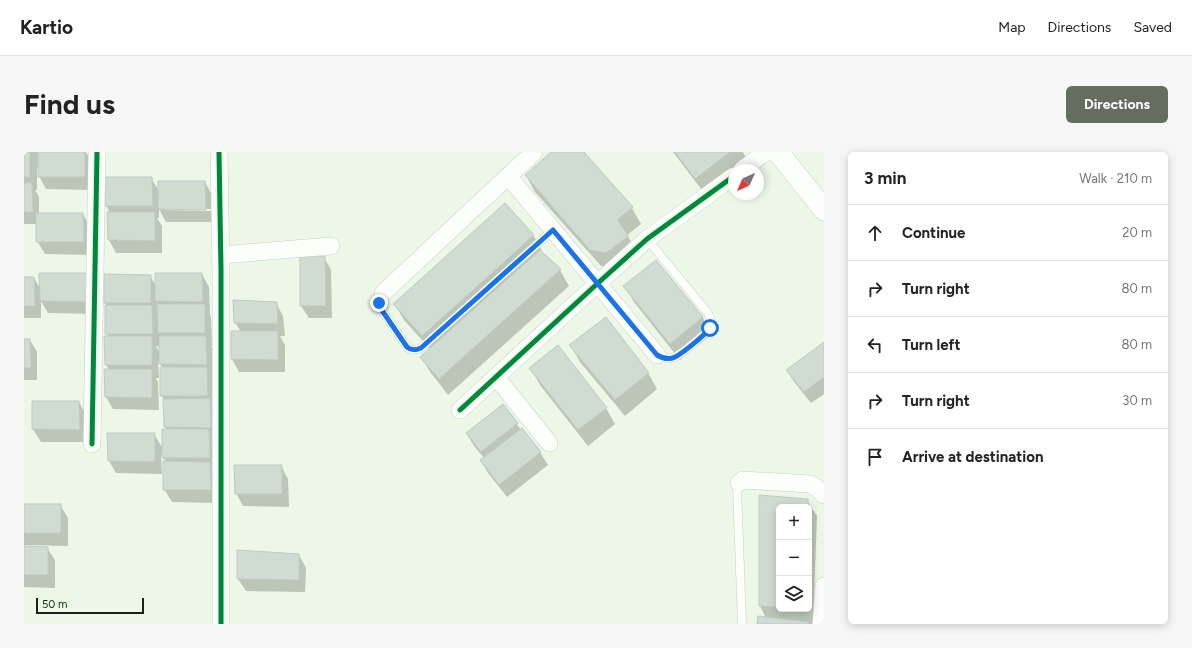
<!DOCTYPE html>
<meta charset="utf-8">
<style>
body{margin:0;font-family:Figtree,sans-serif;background:#f6f6f6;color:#222}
.controls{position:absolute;right:12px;bottom:12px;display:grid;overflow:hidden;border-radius:6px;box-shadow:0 2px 10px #0003}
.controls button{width:36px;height:36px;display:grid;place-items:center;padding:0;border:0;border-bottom:1px solid #e0e0e0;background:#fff;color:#222;font:20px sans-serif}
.compass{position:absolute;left:704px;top:12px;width:36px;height:36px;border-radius:50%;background:#fff;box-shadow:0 2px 10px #0003;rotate:225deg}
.scale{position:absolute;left:12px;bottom:10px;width:108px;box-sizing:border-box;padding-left:4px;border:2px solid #1a2218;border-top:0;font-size:11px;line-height:14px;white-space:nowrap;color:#1a2218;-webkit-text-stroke:3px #e9fde1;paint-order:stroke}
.stop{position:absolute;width:12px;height:12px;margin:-9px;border:3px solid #1a73e8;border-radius:50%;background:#fff}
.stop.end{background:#1a73e8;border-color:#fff;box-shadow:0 1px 4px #0008}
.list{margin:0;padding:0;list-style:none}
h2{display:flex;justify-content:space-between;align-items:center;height:52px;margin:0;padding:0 16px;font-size:17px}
h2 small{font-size:13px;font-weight:400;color:#767676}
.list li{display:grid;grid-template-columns:26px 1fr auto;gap:12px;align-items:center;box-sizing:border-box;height:56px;padding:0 16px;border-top:1px solid #e0e0e0}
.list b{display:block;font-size:15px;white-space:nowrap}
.list em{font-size:13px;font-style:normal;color:#767676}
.icon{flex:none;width:22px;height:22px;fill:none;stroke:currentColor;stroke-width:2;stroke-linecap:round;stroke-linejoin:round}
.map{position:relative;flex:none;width:800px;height:472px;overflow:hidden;border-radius:6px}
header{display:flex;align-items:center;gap:24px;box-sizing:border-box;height:56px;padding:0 20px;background:#fff;border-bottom:1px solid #e0e0e0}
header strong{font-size:19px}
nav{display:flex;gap:22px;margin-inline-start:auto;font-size:14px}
.intro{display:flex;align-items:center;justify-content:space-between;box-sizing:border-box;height:96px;padding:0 24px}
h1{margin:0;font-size:28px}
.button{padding:10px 18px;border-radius:6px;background:#646d60;color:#fff;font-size:14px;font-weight:700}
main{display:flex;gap:24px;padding:0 24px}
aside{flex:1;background:#fff;border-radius:6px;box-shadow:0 2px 10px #0003}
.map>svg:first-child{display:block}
.shadow{fill:#0003;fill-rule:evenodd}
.building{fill:#d0dcd2;stroke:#bfcac0}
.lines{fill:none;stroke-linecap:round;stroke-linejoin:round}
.service-casing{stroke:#c8d1c4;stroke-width:9}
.minor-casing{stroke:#c8d1c4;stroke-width:18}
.tertiary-casing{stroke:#c8d1c4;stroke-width:22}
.service{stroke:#fcfefb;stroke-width:8}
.minor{stroke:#fcfefb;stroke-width:17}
.tertiary{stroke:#fcfefb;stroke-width:21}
.cycleway-casing{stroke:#e9fde1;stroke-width:8}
.cycleway{stroke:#00873e;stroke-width:5}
.route{stroke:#1a73e8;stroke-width:5}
</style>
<header>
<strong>Kartio</strong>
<nav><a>Map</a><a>Directions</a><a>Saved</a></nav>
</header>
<div class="intro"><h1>Find us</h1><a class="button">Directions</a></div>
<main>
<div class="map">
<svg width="800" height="472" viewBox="0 0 800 472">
<rect width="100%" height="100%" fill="#ecf7e7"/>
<g class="shadow">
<path d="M 0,0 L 62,0 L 68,10 L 68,38 L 22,37 L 15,24 L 15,17 L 13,17 L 13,38 L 11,38 L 15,45 L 15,62 L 59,62 L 66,75 L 66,103 L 21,102 L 13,89 L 13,72 L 0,72 Z"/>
<path d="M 528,0 L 558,0 L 608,56 L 617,72 L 603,83 L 614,101 L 592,117 L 577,114 L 511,40 L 502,23 Z"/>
<path d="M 649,0 L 719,0 L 724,10 L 681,42 Z"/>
<path d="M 127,26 L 135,39 L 181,30 L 188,43 L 188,70 L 142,70 L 135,57 L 135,66 L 133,66 L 138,74 L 138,101 L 92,101 L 85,88 L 84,61 L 86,61 L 82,53 ZM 141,56 L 187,57 L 187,59 L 141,58 Z"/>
<path d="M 509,83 L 518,99 L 518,100 L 536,118 L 545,134 L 424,243 L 407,221 L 397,205 L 406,197 L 380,168 L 371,152 Z"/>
<path d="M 300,105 L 307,118 L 308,166 L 285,166 L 277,154 Z"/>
<path d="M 632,109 L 679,166 L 688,182 L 656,208 L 610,150 L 601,134 Z"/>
<path d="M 62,122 L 70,162 L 24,161 L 17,149 L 17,166 L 0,166 L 0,126 L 10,126 L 17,138 Z"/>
<path d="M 178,122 L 185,135 L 186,163 L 187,166 L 188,194 L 187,194 L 189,198 L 189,225 L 188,225 L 190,229 L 193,351 L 148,350 L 140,337 L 142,310 L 137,302 L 138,322 L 92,321 L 85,309 L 130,282 L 139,297 L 143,278 L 141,275 L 140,248 L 137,243 L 139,216 L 134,209 L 135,226 L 132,226 L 134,230 L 135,258 L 89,257 L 82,245 L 85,218 L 82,212 L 85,185 L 82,181 L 82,153 L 81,151 L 126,124 L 132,134 ZM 132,194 L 136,195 L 136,201 Z"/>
<path d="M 252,151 L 259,164 L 261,184 L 256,184 L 261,193 L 261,220 L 215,220 L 208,207 L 217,180 L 211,170 Z"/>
<path d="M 0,188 L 6,188 L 13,200 L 13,228 L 0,228 Z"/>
<path d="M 800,191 L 800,242 L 787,251 L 771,231 L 763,218 Z"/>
<path d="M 547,194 L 624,221 L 633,237 L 601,264 L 556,210 Z"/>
<path d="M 507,217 L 582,256 L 591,272 L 564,294 L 516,233 Z"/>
<path d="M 9,250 L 55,250 L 62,263 L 62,290 L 17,290 L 9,277 Z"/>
<path d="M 479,253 L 497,278 L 516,300 L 524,313 L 483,345 L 464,321 L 457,309 L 460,306 L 450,294 L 443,282 Z"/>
<path d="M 257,314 L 264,327 L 265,355 L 219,354 L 212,341 Z"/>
<path d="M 736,345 L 783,348 L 793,364 L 789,472 L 734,472 L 742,466 L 736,454 ZM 755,355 L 785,355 L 785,457 L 755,457 Z"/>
<path d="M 0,353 L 36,353 L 44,366 L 44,394 L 0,393 Z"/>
<path d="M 0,395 L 23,396 L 31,408 L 31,436 L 0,435 Z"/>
<path d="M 275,403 L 282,416 L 281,440 L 222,439 L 214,427 Z"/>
</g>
<g class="building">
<rect x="0" y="0" width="6" height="25"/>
<rect x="14" y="0" width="47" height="25"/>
<path d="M 527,0 L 560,0 L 609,55 L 593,68 L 605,84 L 582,101 L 566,98 L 501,23 Z"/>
<path d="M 651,0 L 706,0 L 671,27 Z"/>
<path d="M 81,25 L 128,25 L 129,54 L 81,54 Z"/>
<path d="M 134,29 L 181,29 L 182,58 L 134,57 Z"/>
<path d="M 0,31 L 8,31 L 9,60 L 0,60 Z"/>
<path d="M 481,51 L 510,83 L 398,184 L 369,152 Z"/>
<path d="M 83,60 L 131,60 L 131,89 L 84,88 Z"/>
<path d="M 12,61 L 59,61 L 60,90 L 12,90 Z"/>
<path d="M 516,98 L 537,117 L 415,227 L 396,205 Z"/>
<path d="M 276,104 L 301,104 L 302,154 L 276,154 Z"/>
<path d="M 632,108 L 679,165 L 646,192 L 599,134 Z"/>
<path d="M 15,121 L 63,121 L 63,150 L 16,149 Z"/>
<path d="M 131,121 L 178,121 L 179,150 L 131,149 Z"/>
<path d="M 80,122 L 127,123 L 127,151 L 80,151 Z"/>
<path d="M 0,125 L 10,125 L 11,154 L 0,154 Z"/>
<path d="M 209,148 L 253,150 L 254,172 L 210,171 Z"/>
<path d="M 133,152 L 181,152 L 181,181 L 134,181 Z"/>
<path d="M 81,153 L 128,153 L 129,182 L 81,182 Z"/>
<path d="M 582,165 L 625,221 L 591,248 L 545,193 Z"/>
<path d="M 207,179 L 254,179 L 254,208 L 207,207 Z"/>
<path d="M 80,184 L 128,184 L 128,213 L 81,213 Z"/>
<path d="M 135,184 L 182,184 L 183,213 L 135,212 Z"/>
<path d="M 0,187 L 6,187 L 7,216 L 0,216 Z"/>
<path d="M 800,190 L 800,225 L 780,240 L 762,218 Z"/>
<path d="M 534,193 L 583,256 L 554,278 L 505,216 Z"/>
<path d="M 136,215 L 183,215 L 184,244 L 136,244 Z"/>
<path d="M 80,217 L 128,217 L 128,246 L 81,245 Z"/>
<path d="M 186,246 L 187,276 L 140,275 L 139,247 Z"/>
<path d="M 8,249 L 55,249 L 56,278 L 8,277 Z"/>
<path d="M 479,252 L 494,271 L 457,300 L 442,281 Z"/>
<path d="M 498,276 L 517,300 L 475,333 L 456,308 Z"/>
<path d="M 138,277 L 185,277 L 186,306 L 138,306 Z"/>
<path d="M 83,281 L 131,281 L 131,310 L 84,309 Z"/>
<path d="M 139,309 L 186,310 L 187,338 L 139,338 Z"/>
<path d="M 210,313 L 258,313 L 258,342 L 211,342 Z"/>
<path d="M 735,343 L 784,347 L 784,355 L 755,355 L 755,455 L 735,454 Z"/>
<rect x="0" y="352" width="37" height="29"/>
<path d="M 0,394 L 24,395 L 24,423 L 0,423 Z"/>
<path d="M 213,398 L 275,402 L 275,428 L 213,427 Z"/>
<path d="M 734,464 L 784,470 L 784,472 L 733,472 Z"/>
</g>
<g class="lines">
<defs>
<g id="service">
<path d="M 623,87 L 684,161 C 686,166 688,171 685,176 C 682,182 657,202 651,205 C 645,207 638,206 633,203"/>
<path d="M 359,141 C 354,147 355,150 357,157 L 383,195 C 388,199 392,198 397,196 L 529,78"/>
<path d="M 715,331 L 713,335 L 718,472"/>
</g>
<g id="minor">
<path d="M 195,0 L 197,118 L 197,472"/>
<path d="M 718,18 L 742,0"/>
<path d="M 484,24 L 633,203"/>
<path d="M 197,103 L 307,94"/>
<path d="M 359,141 L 510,0"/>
<path d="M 472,225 L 525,291"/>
<path d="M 436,258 L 574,131 L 623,87 L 710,24"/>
<path d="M 68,292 L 73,0"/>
<path d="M 715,331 L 719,328 L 786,332 L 793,336 L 800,343"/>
<path d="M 797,472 L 800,434"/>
</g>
<path id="tertiary" d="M 754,0 L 800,58"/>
</defs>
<use href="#service" class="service-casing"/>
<use href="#minor" class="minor-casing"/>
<use href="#tertiary" class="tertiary-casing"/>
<use href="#service" class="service"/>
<use href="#minor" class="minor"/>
<use href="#tertiary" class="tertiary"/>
<defs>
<g id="cycleway">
<path d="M 195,0 L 197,118 L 197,472"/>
<path d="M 436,258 L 574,131 L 623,87 L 710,24"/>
<path d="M 68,292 L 73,0"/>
</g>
</defs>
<use href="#cycleway" class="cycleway-casing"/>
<use href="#cycleway" class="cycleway"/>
</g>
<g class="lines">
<path class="route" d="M 355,151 L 357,157 L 383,195 C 388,199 392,198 397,196 L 529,78 L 633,203 C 638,206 645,208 651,205 C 659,201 681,183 686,176"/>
</g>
</svg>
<div class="controls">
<button>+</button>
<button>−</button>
<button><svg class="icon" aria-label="layers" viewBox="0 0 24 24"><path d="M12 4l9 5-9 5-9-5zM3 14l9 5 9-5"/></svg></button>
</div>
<svg class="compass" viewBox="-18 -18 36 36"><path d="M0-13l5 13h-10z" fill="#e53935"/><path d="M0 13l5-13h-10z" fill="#767676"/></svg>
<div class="scale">50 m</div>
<div class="stop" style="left:686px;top:176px"></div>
<div class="stop end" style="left:355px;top:151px"></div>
</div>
<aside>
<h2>3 min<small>Walk · 210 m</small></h2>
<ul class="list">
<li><svg class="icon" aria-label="ahead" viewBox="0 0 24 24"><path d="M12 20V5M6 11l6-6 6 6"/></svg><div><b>Continue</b></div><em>20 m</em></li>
<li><svg class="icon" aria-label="right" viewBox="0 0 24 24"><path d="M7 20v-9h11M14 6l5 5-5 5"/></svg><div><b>Turn right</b></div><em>80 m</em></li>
<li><svg class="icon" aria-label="left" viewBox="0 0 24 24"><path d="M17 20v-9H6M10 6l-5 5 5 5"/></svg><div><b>Turn left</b></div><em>80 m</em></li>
<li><svg class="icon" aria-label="right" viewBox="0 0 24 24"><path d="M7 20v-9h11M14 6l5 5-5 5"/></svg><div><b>Turn right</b></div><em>30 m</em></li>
<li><svg class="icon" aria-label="arrive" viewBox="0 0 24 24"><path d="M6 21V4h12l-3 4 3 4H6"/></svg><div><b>Arrive at destination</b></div></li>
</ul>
</aside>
</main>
